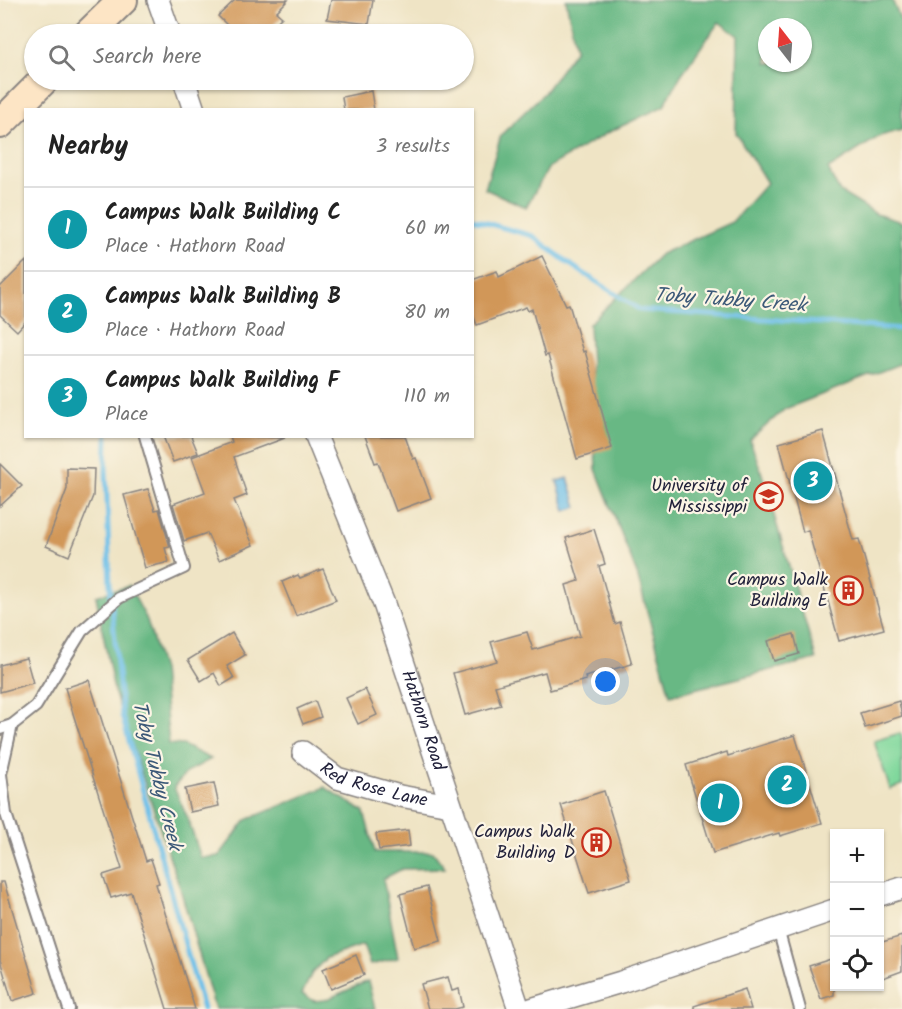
<!DOCTYPE html>
<meta charset="utf-8">
<style>
body{margin:0;font-family:Kalam,sans-serif;background:#f6f6f6;color:#222}
.controls{position:absolute;right:18px;bottom:18px;display:grid;overflow:hidden;border-radius:0px;box-shadow:0 2px 4px #0004}
.controls button{width:54px;height:54px;display:grid;place-items:center;padding:0;border:0;border-bottom:2px solid #e0e0e0;background:#fff;color:#222;font:30px sans-serif}
.compass{position:absolute;left:758px;top:18px;width:54px;height:54px;border-radius:50%;background:#fff;box-shadow:0 2px 4px #0004;rotate:343deg}
.you{position:absolute;left:606px;top:682px;width:21px;height:21px;margin:-15px;border:4px solid #fff;border-radius:50%;background:#1a73e8;box-shadow:0 0 0 9px #1a73e833}
.badge{display:grid;place-items:center;width:39px;height:39px;border-radius:50%;background:#c8321e;color:#fff;font-size:20px;font-weight:700}
.pin{position:absolute;translate:-50% -50%;border:3px solid #fff;box-shadow:0 2px 6px #0006}
.list{margin:0;padding:0;list-style:none}
h2{display:flex;justify-content:space-between;align-items:center;height:78px;margin:0;padding:0 24px;font-size:26px}
h2 small{font-size:20px;font-weight:400;color:#767676}
.list li{display:grid;grid-template-columns:39px 1fr auto;gap:18px;align-items:center;box-sizing:border-box;height:84px;padding:0 24px;border-top:2px solid #e0e0e0}
.list b{display:block;font-size:22px;white-space:nowrap}
.list p{margin:0;font-size:20px;white-space:nowrap;color:#767676}
.list em{font-size:20px;font-style:normal;color:#767676}
.icon{flex:none;width:33px;height:33px;fill:none;stroke:currentColor;stroke-width:2;stroke-linecap:round;stroke-linejoin:round}
.map{position:relative;flex:none;width:902px;height:1009px;overflow:hidden}
.search{position:absolute;background:#fff;box-shadow:0 2px 4px #0004;left:24px;top:24px;width:450px;height:66px;display:flex;align-items:center;gap:15px;box-sizing:border-box;padding:0 21px;border-radius:33px;color:#767676;font-size:22px}
.panel{position:absolute;background:#fff;box-shadow:0 2px 4px #0004;left:24px;top:108px;width:450px;height:330px;border-radius:0px}
.map>svg:first-child{display:block}
.green{fill:#80d89c;stroke:#517d6c;stroke-width:1.5}
.forest{fill:#68b884;stroke:#456d60;stroke-width:1.5;fill-rule:evenodd}
.water{fill:#6dc0e9;stroke:#487192;stroke-width:1.5}
.lines{fill:none;stroke-linecap:round;stroke-linejoin:round}
.stream{stroke:#6dc0e9;stroke-width:5}
.building{fill:#d19758}
.service-casing{stroke:#888380;stroke-width:14}
.minor-casing{stroke:#888380;stroke-width:24}
.secondary-casing{stroke:#888380;stroke-width:32}
.service{stroke:#fff;stroke-width:10}
.minor{stroke:#fff;stroke-width:21}
.secondary{stroke:#fde5c5;stroke-width:28}
.labels{text-anchor:middle;dominant-baseline:central;stroke-width:4.5;stroke-linejoin:round;paint-order:stroke}
.poi-label{font-size:18px;fill:#22223b;stroke:#fcf5e5;text-anchor:end}
.street-label{font-size:18px;fill:#22223b;stroke:#fcf5e5}
.water-label{font-size:20px;font-style:italic;fill:#3c5978;stroke:#fcf5e5}
</style>
<div class="map">
<svg width="902" height="1009" viewBox="0 0 902 1009">
<rect width="100%" height="100%" fill="#fcf5e5"/>
<filter id="ink" filterUnits="userSpaceOnUse"><feTurbulence type="fractalNoise" baseFrequency=".0167" numOctaves="2"/><feDisplacementMap in="SourceGraphic" scale="12" xChannelSelector="R" yChannelSelector="G"/><feConvolveMatrix kernelMatrix="1 2 1 2 8 2 1 2 1" color-interpolation-filters="sRGB"/></filter>
<filter id="wash" filterUnits="userSpaceOnUse"><feTurbulence type="fractalNoise" baseFrequency=".008" numOctaves="4" result="noise"/><feDisplacementMap in="SourceGraphic" scale="24" xChannelSelector="R" yChannelSelector="G"/><feGaussianBlur stdDeviation="1.35" result="paint"/><feColorMatrix in="noise" values="0 0 0 0 0 0 0 0 0 0 0 0 0 0 0 0 0 1.4 0 .05"/><feComposite in="paint" operator="in"/></filter>
<g filter="url(#wash)">
<rect width="100%" height="100%" fill="#efe4c5"/>
<path class="green" d="M 900,733 L 902,738 L 902,785 L 890,789 L 874,741 Z"/>
<g class="forest">
<path d="M 566,0 L 892,0 L 902,23 L 902,130 L 880,136 L 828,169 L 840,192 L 876,214 L 902,222 L 902,363 L 785,409 L 750,440 L 762,474 L 816,659 L 670,695 L 637,574 L 596,469 L 589,324 L 661,254 L 732,222 L 767,183 L 736,133 L 738,36 L 719,22 L 681,75 L 664,106 L 607,133 L 549,167 L 526,207 L 485,189 L 501,135 L 544,93 L 576,49 ZM 767,27 L 803,27 L 803,63 L 767,63 Z"/>
<path d="M 129,586 L 147,620 L 162,670 L 169,744 L 183,745 L 211,759 L 187,772 L 174,787 L 188,819 L 201,858 L 219,856 L 246,820 L 325,787 L 364,812 L 375,852 L 433,852 L 445,868 L 402,869 L 383,879 L 398,958 L 370,965 L 363,945 L 326,958 L 312,973 L 302,994 L 314,1001 L 325,1000 L 368,981 L 375,1009 L 215,1009 L 180,888 L 114,691 L 96,596 Z"/>
</g>
<path class="water" d="M 568,478 L 577,507 L 566,511 L 557,481 Z"/>
<g class="lines">
<g class="stream">
<path d="M 472,219 L 533,236 L 568,263 L 640,310 L 902,329"/>
<path d="M 107,436 L 106,468 L 110,587 L 122,715 L 203,1009"/>
</g>
</g>
<g id="blocks">
<g class="building">
<path d="M 235,0 L 288,0 L 276,12 L 282,17 L 264,34 L 236,34 L 218,16 Z"/>
<path d="M 331,0 L 373,0 L 369,24 L 327,19 Z"/>
<path d="M 371,91 L 374,110 L 344,110 L 342,97 Z"/>
<path d="M 542,256 L 566,305 L 569,304 L 583,352 L 585,351 L 612,448 L 577,459 L 548,355 L 545,356 L 532,309 L 528,311 L 526,307 L 477,325 L 472,312 L 472,280 L 497,271 L 499,277 Z"/>
<path d="M 26,261 L 26,321 L 17,331 L 0,315 L 0,287 Z"/>
<path d="M 823,431 L 853,540 L 859,539 L 884,629 L 839,641 L 808,530 L 803,532 L 779,443 Z"/>
<path d="M 163,436 L 191,436 L 198,453 L 173,462 Z"/>
<path d="M 230,436 L 285,438 L 234,457 L 247,495 L 234,500 L 253,545 L 219,560 L 207,533 L 184,541 L 173,504 L 205,492 L 192,457 L 232,442 Z"/>
<path d="M 365,436 L 405,436 L 413,459 L 416,458 L 431,498 L 396,511 L 378,462 L 375,463 Z"/>
<path d="M 0,464 L 22,486 L 0,506 Z"/>
<path d="M 67,468 L 94,469 L 93,496 L 69,556 L 46,546 L 67,489 Z"/>
<path d="M 148,489 L 155,510 L 159,509 L 170,547 L 165,548 L 169,562 L 145,568 L 124,495 Z"/>
<path d="M 594,529 L 605,564 L 599,566 L 615,624 L 620,622 L 632,664 L 585,677 L 586,680 L 550,690 L 545,672 L 495,686 L 501,705 L 465,715 L 453,673 L 497,661 L 491,642 L 527,632 L 533,650 L 580,636 L 566,585 L 579,581 L 566,538 Z"/>
<path d="M 323,569 L 336,600 L 296,616 L 282,582 L 298,575 L 300,578 Z"/>
<path d="M 232,633 L 245,655 L 227,666 L 234,678 L 221,686 L 214,673 L 201,681 L 188,660 Z"/>
<path d="M 794,634 L 799,654 L 774,661 L 768,641 Z"/>
<path d="M 26,658 L 33,683 L 0,692 L 0,665 Z"/>
<path d="M 89,680 L 146,861 L 151,859 L 159,883 L 156,884 L 195,1009 L 167,1009 L 131,892 L 111,898 L 103,875 L 122,869 L 65,688 Z"/>
<path d="M 365,689 L 377,715 L 358,724 L 346,698 Z"/>
<path d="M 315,701 L 321,717 L 303,724 L 297,709 Z"/>
<path d="M 899,701 L 902,716 L 865,728 L 860,713 Z"/>
<path d="M 795,735 L 822,823 L 780,836 L 779,833 L 713,853 L 686,765 L 727,752 L 728,756 Z"/>
<path d="M 214,783 L 219,806 L 190,812 L 185,789 Z"/>
<path d="M 604,791 L 631,880 L 589,893 L 561,805 Z"/>
<path d="M 408,830 L 410,846 L 379,850 L 376,834 Z"/>
<path d="M 0,882 L 4,882 L 37,993 L 12,1001 L 0,960 Z"/>
<path d="M 427,887 L 441,941 L 414,948 L 400,894 Z"/>
<path d="M 902,936 L 902,971 L 883,978 L 879,968 L 879,943 Z"/>
<path d="M 356,955 L 364,975 L 331,989 L 323,969 Z"/>
<path d="M 834,958 L 834,995 L 821,999 L 809,966 Z"/>
<path d="M 448,977 L 452,991 L 459,989 L 463,1007 L 455,1009 L 428,1009 L 421,984 Z"/>
<path d="M 745,989 L 751,1009 L 694,1009 L 694,1006 Z"/>
</g>
</g>
</g>
<g filter="url(#ink)">
<use href="#blocks" fill-opacity="0" stroke="#888380" stroke-width="1.5"/>
<g class="lines">
<defs>
<g id="service">
<path d="M 12,725 L 1,774 L 6,814 L 69,1009"/>
<path d="M 0,729 L 12,725 L 36,706 L 82,631 L 119,598 L 184,568 L 145,436"/>
<path d="M 778,929 L 800,1009"/>
</g>
<g id="minor">
<path d="M 158,0 L 170,34"/>
<path d="M 184,80 L 194,110"/>
<path id="s1" d="M 316,436 L 384,604 L 519,1009"/>
<path id="s2" d="M 303,752 L 337,778 L 400,796 L 450,805"/>
<path d="M 880,895 L 902,888"/>
<path d="M 531,1009 L 621,982 L 834,910"/>
</g>
<g id="secondary">
<path d="M 88,34 L 123,0"/>
<path d="M 0,124 L 44,80"/>
</g>
</defs>
<use href="#service" class="service-casing"/>
<use href="#minor" class="minor-casing"/>
<use href="#secondary" class="secondary-casing"/>
<use href="#service" class="service"/>
<use href="#minor" class="minor"/>
<use href="#secondary" class="secondary"/>
</g>
</g>
<defs>
<symbol id="university-ring" viewBox="-11 -11 22 22"><circle r="9.5" fill="#fcf5e5" stroke="#c8321e" stroke-width="1.5"/><path d="M0-5L7-2L0 1L-7-2ZM-4 1L0 2.5L4 1V4Q0 6-4 4Z" fill="#c8321e"/></symbol>
<symbol id="building-ring" viewBox="-11 -11 22 22"><circle r="9.5" fill="#fcf5e5" stroke="#c8321e" stroke-width="1.5"/><path d="M-4-6H4V6H1V3H-1V6H-4ZM-2.5-4.3h1.7v1.8h-1.7ZM.8-4.3h1.7v1.8H.8ZM-2.5-1h1.7V.8h-1.7ZM.8-1h1.7V.8H.8Z" fill="#c8321e"/></symbol>
</defs>
<g fill-rule="evenodd">
<use href="#university-ring" x="752" y="480" width="33" height="33"/>
<use href="#building-ring" x="832" y="574" width="33" height="33"/>
<use href="#building-ring" x="580" y="826" width="33" height="33"/>
</g>
<g class="labels">
<g class="poi-label">
<text x="747" y="486">University of<tspan x="747" dy="21">Mississippi</tspan></text>
<text x="828" y="580">Campus Walk<tspan x="828" dy="21">Building E</tspan></text>
<text x="575" y="832">Campus Walk<tspan x="575" dy="21">Building D</tspan></text>
</g>
<g class="street-label">
<text stroke="none"><textPath href="#s1" startOffset="304">Hathorn Road</textPath></text>
<text stroke="none"><textPath href="#s2" startOffset="80">Red Rose Lane</textPath></text>
</g>
<g class="water-label">
<text transform="translate(730 301) rotate(4)">Toby Tubby Creek</text>
<text transform="translate(156 776) rotate(76)">Toby Tubby Creek</text>
</g>
</g>
</svg>
<div class="controls">
<button>+</button>
<button>−</button>
<button><svg class="icon" aria-label="locate" viewBox="0 0 24 24"><circle cx="12" cy="12" r="6"/><path d="M12 2v4M12 18v4M2 12h4M18 12h4"/></svg></button>
</div>
<svg class="compass" viewBox="-18 -18 36 36"><path d="M0-13l5 13h-10z" fill="#e53935"/><path d="M0 13l5-13h-10z" fill="#767676"/></svg>
<div class="you"></div>
<div class="pin badge" style="left:720px;top:803px;background:#0f9aa8">1</div>
<div class="pin badge" style="left:787px;top:785px;background:#0f9aa8">2</div>
<div class="pin badge" style="left:813px;top:481px;background:#0f9aa8">3</div>
<div class="search"><svg class="icon" aria-label="search" viewBox="0 0 24 24"><circle cx="10" cy="10" r="6"/><path d="M15 15l6 6"/></svg>Search here</div>
<section class="panel">
<h2>Nearby<small>3 results</small></h2>
<ul class="list">
<li><span class="badge" style="background:#0f9aa8">1</span><div><b>Campus Walk Building C</b><p>Place · Hathorn Road</p></div><em>60 m</em></li>
<li><span class="badge" style="background:#0f9aa8">2</span><div><b>Campus Walk Building B</b><p>Place · Hathorn Road</p></div><em>80 m</em></li>
<li><span class="badge" style="background:#0f9aa8">3</span><div><b>Campus Walk Building F</b><p>Place</p></div><em>110 m</em></li>
</ul>
</section>
</div>
